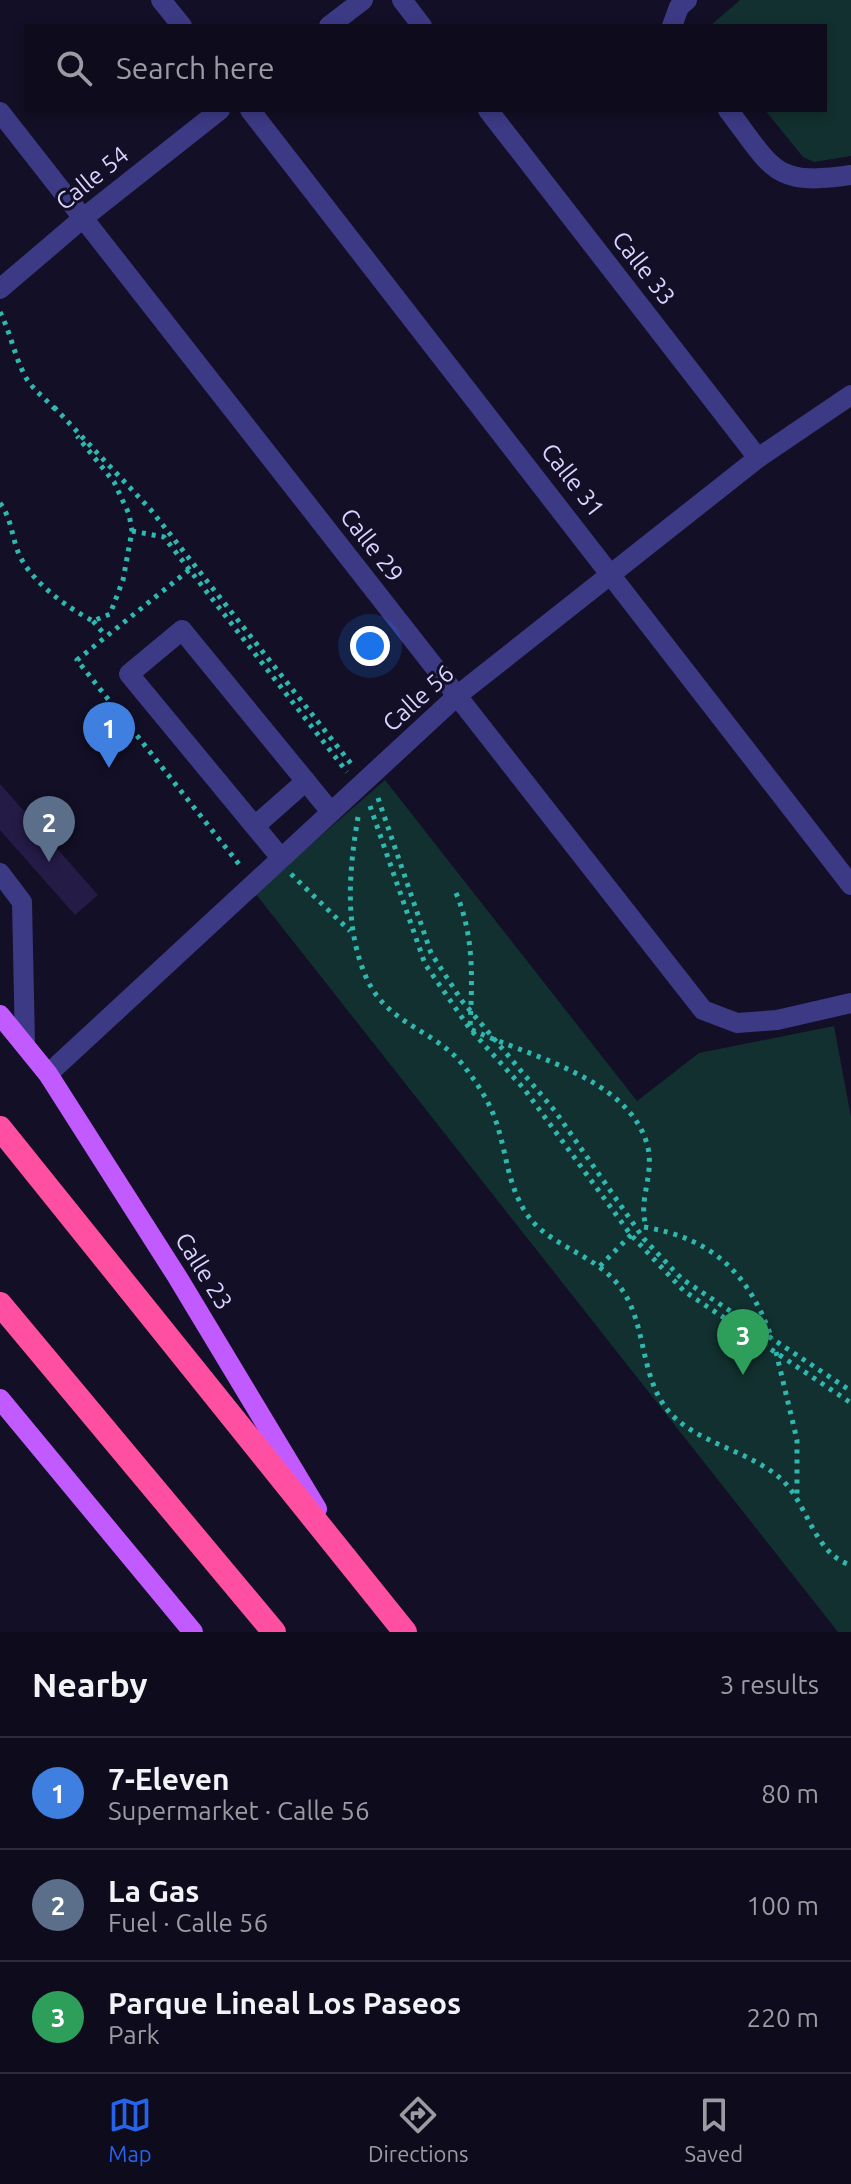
<!DOCTYPE html>
<meta charset="utf-8">
<style>
body{margin:0;font-family:Ubuntu,sans-serif;background:#171425;color:#f1f3f6}
.you{position:absolute;left:370px;top:646px;width:28px;height:28px;margin:-20px;border:6px solid #fff;border-radius:50%;background:#1a73e8;box-shadow:0 0 0 12px #1a73e833}
.badge{display:grid;place-items:center;width:52px;height:52px;border-radius:50%;background:#2563eb;color:#fff;font-size:26px;font-weight:700}
.pin{position:absolute;translate:-50% -66px;filter:drop-shadow(0 2px 4px #0008)}
.pin::after{content:'';position:absolute;top:42px;width:28px;height:24px;background:inherit;clip-path:polygon(0 0,100% 0,50% 100%)}
.list{margin:0;padding:0;list-style:none}
h2{display:flex;justify-content:space-between;align-items:center;height:104px;margin:0;padding:0 32px;font-size:34px}
h2 small{font-size:26px;font-weight:400;color:#9b9ba3}
.list li{display:grid;grid-template-columns:52px 1fr auto;gap:24px;align-items:center;box-sizing:border-box;height:112px;padding:0 32px;border-top:2px solid #2e2b3b}
.list b{display:block;font-size:30px;white-space:nowrap}
.list p{margin:0;font-size:26px;white-space:nowrap;color:#9b9ba3}
.list em{font-size:26px;font-style:normal;color:#9b9ba3}
.icon{flex:none;width:44px;height:44px;fill:none;stroke:currentColor;stroke-width:2;stroke-linecap:round;stroke-linejoin:round}
.map{position:relative;flex:none;width:851px;height:1632px;overflow:hidden}
.search{position:absolute;background:#0e0b1c;box-shadow:0 4px 12px #0003;left:24px;right:24px;top:24px;height:88px;display:flex;align-items:center;gap:20px;box-sizing:border-box;padding:0 28px;border-radius:0px;color:#9b9ba3;font-size:30px}
.sheet{height:440px;background:#0e0b1c}
nav{display:flex;justify-content:space-around;align-items:center;box-sizing:border-box;height:112px;border-top:2px solid #2e2b3b;background:#0e0b1c;font-size:22px;color:#9b9ba3}
nav a{display:grid;justify-items:center;gap:4px}
nav .on{color:#2563eb}
.map>svg:first-child{display:block}
.green{fill:#12302f}
.building{fill:#241b47}
.lines{fill:none;stroke-linecap:round;stroke-linejoin:round}
.path{stroke:#2fb8b0;stroke-width:5;stroke-dasharray:4 6;stroke-linecap:butt}
.minor{stroke:#3d3a85;stroke-width:20}
.major{stroke:#c25bff;stroke-width:20}
.highway{stroke:#ff4fa3;stroke-width:24}
.labels{text-anchor:middle;dominant-baseline:central;stroke-width:6;stroke-linejoin:round;paint-order:stroke}
.street-label{font-size:24px;fill:#d9d4ff;stroke:#130f26}
</style>
<div class="map">
<svg width="851" height="1632" viewBox="0 0 851 1632">
<rect width="100%" height="100%" fill="#130f26"/>
<g class="green">
<path d="M 740,0 L 851,0 L 851,156 L 814,162 L 803,157 L 765,110 L 825,110 L 825,26 L 710,26 Z"/>
<path d="M 385,780 L 637,1101 L 699,1053 L 834,1026 L 851,1117 L 851,1632 L 838,1632 L 255,893 Z"/>
</g>
<path class="building" d="M 0,784 L 98,895 L 75,915 L 0,830 Z"/>
<g class="lines">
<g class="path">
<path d="M 0,312 C 10,332 14,353 23,372 C 30,388 44,397 56,410"/>
<path d="M 54,407 L 151,510 L 352,765"/>
<path d="M 0,503 C 11,518 11,532 17,549 C 27,579 66,607 93,621 L 110,614 L 123,580 L 132,531 L 129,514 L 114,482 L 77,436"/>
<path d="M 132,531 L 164,537 L 347,772"/>
<path d="M 189,570 L 77,660 L 242,868"/>
<path d="M 93,621 L 106,636"/>
<path d="M 378,798 L 431,953 L 462,1001 L 555,1111 L 644,1239 L 682,1279 L 851,1391"/>
<path d="M 370,806 L 425,964 L 470,1029 L 525,1090 L 631,1235 L 684,1291 L 851,1403"/>
<path d="M 358,817 C 349,871 344,926 366,977 C 387,1025 434,1029 463,1065 C 475,1080 487,1098 494,1116 C 507,1150 506,1182 526,1213 C 547,1245 588,1251 616,1282 C 649,1319 637,1377 671,1414 C 700,1444 749,1451 780,1478 C 808,1502 813,1554 851,1565"/>
<path d="M 291,874 L 350,931"/>
<path d="M 456,893 C 475,938 472,981 470,1029 C 527,1056 632,1078 648,1148 C 654,1176 638,1200 646,1226"/>
<path d="M 644,1227 C 712,1238 749,1273 772,1339"/>
<path d="M 600,1266 L 632,1234"/>
<path d="M 776,1352 L 797,1440 L 797,1496"/>
</g>
<g class="minor">
<path d="M 161,0 L 182,26"/>
<path d="M 402,0 L 422,26"/>
<path d="M 329,26 L 363,0"/>
<path d="M 672,26 L 679,7 L 687,0"/>
<path d="M 250,110 L 851,885"/>
<path d="M 488,110 L 758,458"/>
<path d="M 728,110 C 773,168 772,187 851,175"/>
<path d="M 0,112 L 703,1010 L 737,1023 L 777,1020 L 851,1003"/>
<path d="M 0,289 L 82,219 L 220,110"/>
<path d="M 255,826 L 306,781"/>
<path d="M 281,858 L 129,674 L 182,630 L 331,812"/>
<path d="M 0,873 L 22,902 L 25,1045"/>
<path d="M 48,1074 L 458,695 L 758,458 L 851,395"/>
</g>
<g class="major">
<path d="M 0,1015 L 48,1074 L 178,1278 L 317,1509"/>
<path d="M 0,1399 L 193,1632"/>
</g>
<g class="highway">
<path d="M 0,1128 L 405,1632"/>
<path d="M 0,1304 L 274,1632"/>
</g>
</g>
<g class="labels">
<g class="street-label">
<text transform="translate(92 178) rotate(-39)">Calle 54</text>
<text transform="translate(644 268) rotate(52)">Calle 33</text>
<text transform="translate(573 480) rotate(52)">Calle 31</text>
<text transform="translate(372 545) rotate(52)">Calle 29</text>
<text transform="translate(418 698) rotate(-42)">Calle 56</text>
<text transform="translate(204 1271) rotate(58)">Calle 23</text>
</g>
</g>
</svg>
<div class="you"></div>
<div class="pin badge" style="left:109px;top:768px;background:#3f7fe0">1</div>
<div class="pin badge" style="left:49px;top:862px;background:#5c6f8a">2</div>
<div class="pin badge" style="left:743px;top:1375px;background:#2e9e5b">3</div>
<div class="search"><svg class="icon" aria-label="search" viewBox="0 0 24 24"><circle cx="10" cy="10" r="6"/><path d="M15 15l6 6"/></svg>Search here</div>
</div>
<section class="sheet">
<h2>Nearby<small>3 results</small></h2>
<ul class="list">
<li><span class="badge" style="background:#3f7fe0">1</span><div><b>7-Eleven</b><p>Supermarket · Calle 56</p></div><em>80 m</em></li>
<li><span class="badge" style="background:#5c6f8a">2</span><div><b>La Gas</b><p>Fuel · Calle 56</p></div><em>100 m</em></li>
<li><span class="badge" style="background:#2e9e5b">3</span><div><b>Parque Lineal Los Paseos</b><p>Park</p></div><em>220 m</em></li>
</ul>
</section>
<nav>
<a class="on"><svg class="icon" aria-label="map" viewBox="0 0 24 24"><path d="M3 6l6-2 6 2 6-2v14l-6 2-6-2-6 2zM9 4v14M15 6v14"/></svg>Map</a>
<a><svg class="icon" aria-label="directions" viewBox="0 0 24 24"><path d="M12 3l9 9-9 9-9-9zM9 14v-3h6M13 9l2 2-2 2"/></svg>Directions</a>
<a><svg class="icon" aria-label="saved" viewBox="0 0 24 24"><path d="M7 4h10v16l-5-4-5 4z"/></svg>Saved</a>
</nav>
